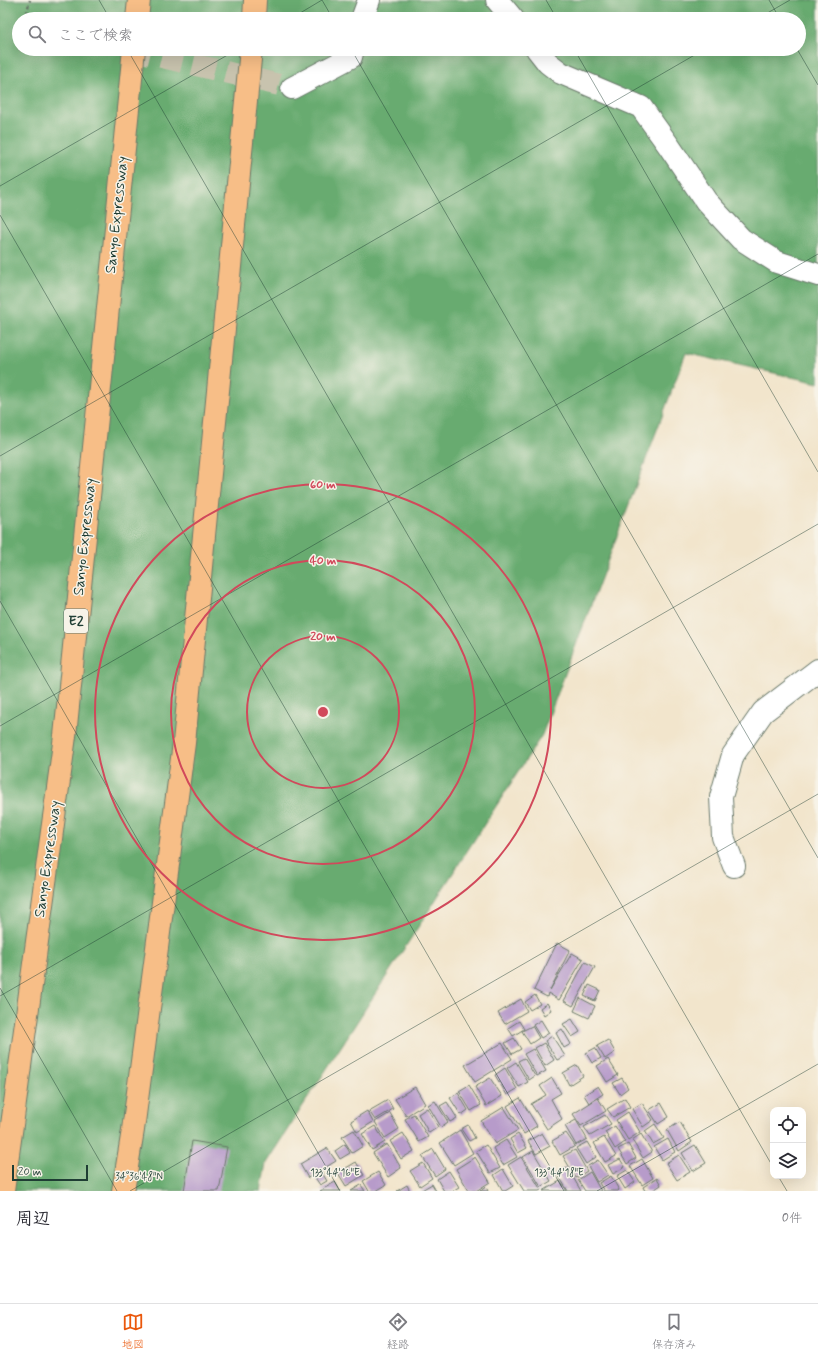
<!DOCTYPE html>
<html lang="ja">
<meta charset="utf-8">
<style>
body{margin:0;font-family:Mynerve,"Klee One",sans-serif;background:#f2f2f3;color:#2b2b33}
.controls{position:absolute;right:12px;bottom:12px;display:grid;overflow:hidden;border-radius:8px;box-shadow:0 4px 16px #0002}
.controls button{width:36px;height:36px;display:grid;place-items:center;padding:0;border:0;border-bottom:1px solid #e1e1e2;background:#fff;color:#2b2b33;font:20px sans-serif}
.scale{position:absolute;left:12px;bottom:10px;width:76px;box-sizing:border-box;padding-left:4px;border:2px solid #1f3d34;border-top:0;font-size:11px;line-height:14px;white-space:nowrap;color:#1f3d34;-webkit-text-stroke:3px #f7f3e8;paint-order:stroke}
.list{margin:0;padding:0;list-style:none}
h2{display:flex;justify-content:space-between;align-items:center;height:52px;margin:0;padding:0 16px;font-size:17px}
h2 small{font-size:13px;font-weight:400;color:#7c7c81}
.icon{flex:none;width:22px;height:22px;fill:none;stroke:currentColor;stroke-width:2;stroke-linecap:round;stroke-linejoin:round}
.map{position:relative;flex:none;width:818px;height:1191px;overflow:hidden}
.search{position:absolute;background:#fff;box-shadow:0 4px 16px #0002;left:12px;right:12px;top:12px;height:44px;display:flex;align-items:center;gap:10px;box-sizing:border-box;padding:0 14px;border-radius:22px;color:#7c7c81;font-size:15px}
.sheet{height:112px;background:#fff}
nav{display:flex;justify-content:space-around;align-items:center;box-sizing:border-box;height:56px;border-top:1px solid #e1e1e2;background:#fff;font-size:11px;color:#7c7c81}
nav a{display:grid;justify-items:center;gap:2px}
nav .on{color:#ea580c}
.map>svg:first-child{display:block}
.forest{fill:#68ab6f;stroke:#447452;fill-rule:evenodd}
.building{fill:#b79bca}
.lines{fill:none;stroke-linecap:round;stroke-linejoin:round}
.street-tunnel{stroke:#c8c3ae;stroke-width:22;stroke-dasharray:22 11;stroke-linecap:butt}
.street-casing{stroke:#697869;stroke-width:24}
.highway-casing{stroke:#697869;stroke-width:24}
.path{stroke:#697869;stroke-width:2.5;stroke-dasharray:3 3;stroke-linecap:butt}
.street{stroke:#fff;stroke-width:22}
.highway{stroke:#f7be87;stroke-width:22}
.ticks{fill:none;stroke:#1f3d34;stroke-width:1;stroke-opacity:0.45}
.ring{fill:none;stroke:#d1495b;stroke-width:2}
.labels{text-anchor:middle;dominant-baseline:central;stroke-width:3;stroke-linejoin:round;paint-order:stroke}
.shield{fill:#f7f3e8;stroke:#60746a;stroke-width:1}
.shield-label{font-size:14px;font-weight:bold;fill:#1f3d34}
.street-label{font-size:15px;fill:#1f3d34;stroke:#f7f3e8}
.ticks-label{font-size:10px;text-anchor:middle;fill:#1f3d34;stroke:#f7f3e8;stroke-width:3;stroke-linejoin:round;paint-order:stroke}
.centre{fill:#d1495b;stroke:#f7f3e8;stroke-width:2}
.ring-label{font-size:12px;text-anchor:middle;font-weight:bold;fill:#d1495b;stroke:#f7f3e8;stroke-width:3;stroke-linejoin:round;paint-order:stroke}
</style>
<div class="map">
<svg width="818" height="1191" viewBox="0 0 818 1191">
<rect width="100%" height="100%" fill="#f7f3e8"/>
<filter id="ink" filterUnits="userSpaceOnUse"><feTurbulence type="fractalNoise" baseFrequency=".025" numOctaves="2"/><feDisplacementMap in="SourceGraphic" scale="8" xChannelSelector="R" yChannelSelector="G"/><feConvolveMatrix kernelMatrix="1 2 1 2 8 2 1 2 1" color-interpolation-filters="sRGB"/></filter>
<filter id="wash" filterUnits="userSpaceOnUse"><feTurbulence type="fractalNoise" baseFrequency=".012" numOctaves="4" result="noise"/><feDisplacementMap in="SourceGraphic" scale="16" xChannelSelector="R" yChannelSelector="G"/><feGaussianBlur stdDeviation="0.9" result="paint"/><feColorMatrix in="noise" values="0 0 0 0 0 0 0 0 0 0 0 0 0 0 0 0 0 1.4 0 .05"/><feComposite in="paint" operator="in"/></filter>
<g filter="url(#wash)">
<rect width="100%" height="100%" fill="#f2e5cc"/>
<path class="forest" d="M 0,0 L 818,0 L 818,383 L 686,353 L 542,735 L 266,1163 L 261,1191 L 0,1191 ZM 19,19 L 799,19 L 799,49 L 19,49 Z"/>
<g id="blocks">
<g class="building">
<path d="M 557,943 L 570,950 L 550,990 L 572,953 L 583,959 L 559,1000 L 548,993 L 547,997 L 534,990 Z"/>
<path d="M 585,962 L 595,967 L 573,1006 L 564,1001 Z"/>
<path d="M 589,985 L 600,990 L 595,1001 L 584,996 Z"/>
<path d="M 535,995 L 540,1004 L 530,1010 L 525,1002 Z"/>
<path d="M 580,998 L 595,1006 L 589,1018 L 574,1011 Z"/>
<path d="M 521,999 L 527,1011 L 505,1024 L 498,1013 Z"/>
<path d="M 547,1003 L 551,1010 L 544,1015 L 540,1008 Z"/>
<path d="M 572,1019 L 580,1032 L 572,1037 L 563,1024 Z"/>
<path d="M 541,1020 L 549,1033 L 541,1038 L 533,1025 Z"/>
<path d="M 519,1021 L 524,1029 L 513,1036 L 508,1028 Z"/>
<path d="M 532,1026 L 539,1038 L 530,1044 L 522,1031 Z"/>
<path d="M 562,1029 L 571,1044 L 564,1048 L 556,1033 Z"/>
<path d="M 552,1036 L 565,1056 L 557,1060 L 545,1041 Z"/>
<path d="M 514,1038 L 521,1049 L 512,1054 L 505,1043 Z"/>
<path d="M 608,1040 L 615,1052 L 605,1059 L 597,1046 Z"/>
<path d="M 502,1043 L 512,1059 L 475,1082 L 465,1065 Z"/>
<path d="M 544,1043 L 554,1060 L 545,1066 L 535,1048 Z"/>
<path d="M 595,1048 L 601,1058 L 592,1063 L 586,1053 Z"/>
<path d="M 533,1049 L 546,1071 L 537,1076 L 524,1054 Z"/>
<path d="M 524,1058 L 535,1076 L 529,1080 L 518,1061 Z"/>
<path d="M 608,1059 L 618,1075 L 607,1082 L 597,1066 Z"/>
<path d="M 516,1062 L 528,1082 L 519,1087 L 507,1068 Z"/>
<path d="M 577,1065 L 583,1076 L 569,1085 L 563,1073 Z"/>
<path d="M 505,1068 L 517,1089 L 507,1095 L 495,1075 Z"/>
<path d="M 490,1078 L 502,1096 L 486,1106 L 475,1087 Z"/>
<path d="M 552,1078 L 561,1093 L 551,1099 L 562,1119 L 547,1129 L 531,1104 L 546,1095 L 540,1086 Z"/>
<path d="M 622,1078 L 628,1088 L 620,1094 L 613,1083 Z"/>
<path d="M 469,1085 L 481,1105 L 471,1111 L 459,1091 Z"/>
<path d="M 598,1086 L 603,1094 L 589,1103 L 584,1095 Z"/>
<path d="M 415,1087 L 425,1104 L 406,1116 L 395,1099 Z"/>
<path d="M 458,1093 L 468,1110 L 461,1115 L 450,1098 Z"/>
<path d="M 520,1098 L 537,1126 L 524,1134 L 507,1106 Z"/>
<path d="M 598,1098 L 606,1111 L 581,1126 L 573,1114 Z"/>
<path d="M 625,1098 L 630,1107 L 613,1117 L 607,1109 Z"/>
<path d="M 388,1100 L 393,1109 L 375,1120 L 369,1111 Z"/>
<path d="M 435,1101 L 448,1122 L 441,1127 L 428,1105 Z"/>
<path d="M 447,1102 L 457,1118 L 450,1122 L 440,1106 Z"/>
<path d="M 642,1103 L 653,1120 L 643,1127 L 632,1109 Z"/>
<path d="M 661,1103 L 669,1117 L 658,1124 L 649,1110 Z"/>
<path d="M 504,1107 L 518,1130 L 495,1144 L 481,1121 Z"/>
<path d="M 427,1108 L 438,1127 L 429,1133 L 418,1114 Z"/>
<path d="M 367,1111 L 373,1122 L 357,1132 L 351,1121 Z"/>
<path d="M 628,1112 L 640,1132 L 628,1140 L 616,1120 Z"/>
<path d="M 390,1113 L 399,1129 L 385,1138 L 375,1122 Z"/>
<path d="M 414,1114 L 428,1137 L 419,1142 L 405,1119 Z"/>
<path d="M 605,1115 L 611,1124 L 590,1136 L 584,1127 Z"/>
<path d="M 576,1120 L 587,1139 L 576,1145 L 565,1126 Z"/>
<path d="M 680,1122 L 692,1142 L 679,1151 L 667,1130 Z"/>
<path d="M 655,1124 L 664,1138 L 653,1144 L 645,1131 Z"/>
<path d="M 468,1125 L 475,1138 L 469,1141 L 461,1129 Z"/>
<path d="M 375,1126 L 385,1142 L 372,1150 L 362,1134 Z"/>
<path d="M 615,1126 L 625,1142 L 615,1149 L 605,1132 Z"/>
<path d="M 354,1130 L 363,1146 L 352,1153 L 342,1137 Z"/>
<path d="M 460,1130 L 473,1153 L 454,1165 L 440,1143 Z"/>
<path d="M 403,1133 L 414,1151 L 401,1159 L 390,1141 Z"/>
<path d="M 542,1133 L 550,1146 L 536,1154 L 528,1141 Z"/>
<path d="M 566,1133 L 575,1146 L 560,1155 L 552,1141 Z"/>
<path d="M 518,1134 L 527,1148 L 518,1153 L 510,1139 Z"/>
<path d="M 641,1134 L 652,1152 L 643,1158 L 632,1140 Z"/>
<path d="M 604,1137 L 616,1156 L 605,1162 L 594,1143 Z"/>
<path d="M 668,1139 L 675,1152 L 662,1160 L 654,1147 Z"/>
<path d="M 506,1140 L 517,1157 L 503,1165 L 493,1148 Z"/>
<path d="M 192,1141 L 227,1147 L 219,1191 L 184,1191 Z"/>
<path d="M 587,1142 L 596,1157 L 586,1164 L 576,1148 Z"/>
<path d="M 345,1144 L 350,1153 L 340,1159 L 335,1151 Z"/>
<path d="M 387,1144 L 401,1168 L 388,1177 L 373,1153 Z"/>
<path d="M 628,1144 L 636,1158 L 627,1164 L 618,1149 Z"/>
<path d="M 486,1145 L 500,1168 L 490,1173 L 476,1151 Z"/>
<path d="M 695,1145 L 706,1163 L 693,1171 L 682,1153 Z"/>
<path d="M 327,1148 L 336,1161 L 308,1178 L 300,1164 Z"/>
<path d="M 433,1149 L 445,1169 L 435,1176 L 422,1156 Z"/>
<path d="M 575,1150 L 587,1171 L 576,1178 L 563,1156 Z"/>
<path d="M 533,1151 L 551,1181 L 541,1187 L 523,1157 Z"/>
<path d="M 679,1155 L 690,1172 L 677,1180 L 666,1163 Z"/>
<path d="M 475,1157 L 490,1182 L 476,1191 L 469,1191 L 456,1169 Z"/>
<path d="M 521,1157 L 541,1190 L 539,1191 L 524,1191 L 508,1165 Z"/>
<path d="M 620,1159 L 625,1167 L 613,1174 L 608,1165 Z"/>
<path d="M 642,1159 L 653,1178 L 642,1185 L 630,1166 Z"/>
<path d="M 598,1160 L 608,1175 L 597,1182 L 588,1166 Z"/>
<path d="M 356,1162 L 364,1175 L 346,1186 L 338,1173 Z"/>
<path d="M 423,1163 L 432,1178 L 420,1186 L 410,1171 Z"/>
<path d="M 567,1167 L 581,1191 L 568,1191 L 557,1173 Z"/>
<path d="M 503,1169 L 513,1186 L 505,1191 L 503,1191 L 494,1175 Z"/>
<path d="M 627,1170 L 635,1182 L 625,1189 L 617,1176 Z"/>
<path d="M 321,1171 L 327,1181 L 320,1185 L 314,1176 Z"/>
<path d="M 449,1171 L 459,1187 L 452,1191 L 444,1191 L 437,1179 Z"/>
<path d="M 378,1172 L 386,1185 L 376,1191 L 369,1191 L 363,1181 Z"/>
<path d="M 590,1172 L 601,1191 L 585,1191 L 578,1180 Z"/>
<path d="M 611,1176 L 619,1190 L 618,1191 L 604,1191 L 599,1183 Z"/>
<path d="M 657,1178 L 661,1185 L 652,1191 L 645,1191 L 643,1187 Z"/>
<path d="M 560,1181 L 567,1191 L 543,1191 Z"/>
<path d="M 335,1182 L 340,1191 L 320,1191 Z"/>
<path d="M 432,1184 L 436,1191 L 420,1191 Z"/>
<path d="M 361,1185 L 365,1191 L 351,1191 Z"/>
<path d="M 407,1185 L 410,1191 L 397,1191 Z"/>
<path d="M 486,1187 L 488,1191 L 480,1191 Z"/>
</g>
</g>
</g>
<g filter="url(#ink)">
<use href="#blocks" fill-opacity="0" stroke="#697869" stroke-width="1"/>
<g class="lines">
<path class="street-tunnel" d="M 129,49 L 292,88"/>
<defs>
<g id="street">
<path d="M 497,0 L 513,19"/>
<path d="M 362,19 L 369,0"/>
<path d="M 537,49 L 548,63 L 561,73 L 641,107 L 669,146 L 706,201 L 741,239 L 777,262 L 818,275"/>
<path d="M 292,88 L 351,57 L 353,49"/>
<path d="M 734,866 L 723,837 L 721,797 L 733,755 L 763,712 L 818,670"/>
</g>
<g id="highway">
<path d="M 137,19 L 139,0"/>
<path d="M 254,19 L 255,0"/>
<path d="M 3,1191 L 65,736 L 134,49"/>
<path d="M 123,1191 L 133,1130 L 184,743 L 251,49"/>
</g>
</defs>
<use href="#street" class="street-casing"/>
<use href="#highway" class="highway-casing"/>
<path class="path" d="M 25,19 L 30,0"/>
<use href="#street" class="street"/>
<use href="#highway" class="highway"/>
</g>
</g>
<path class="ticks" d="M 99,0 L 110,19M 322,0 L 333,19M 546,0 L 557,19M 769,0 L 780,19M 290,19 L 322,0M 757,19 L 790,0M 127,49 L 773,1167M 351,49 L 818,858M 574,49 L 818,472M 797,49 L 818,85M 0,186 L 238,49M 0,215 L 564,1191M 0,456 L 705,49M 0,601 L 340,1191M 0,726 L 818,254M 0,988 L 117,1191M 0,996 L 818,524M 778,1176 L 787,1191M 130,1191 L 818,794M 597,1191 L 818,1064"/>
<g class="ring">
<circle cx="323" cy="712" r="76"/>
<circle cx="323" cy="712" r="152"/>
<circle cx="323" cy="712" r="228"/>
</g>
<g class="labels">
<rect class="shield" x="64" y="609" width="24" height="24" rx="3"/>
<g class="shield-label">
<text x="76" y="621">E2</text>
</g>
<g class="street-label">
<text transform="translate(117 215) rotate(-84)">Sanyo Expressway</text>
<text transform="translate(85 537) rotate(-84)">Sanyo Expressway</text>
<text transform="translate(48 859) rotate(-82)">Sanyo Expressway</text>
</g>
</g>
<g class="ticks-label">
<text x="335" y="1176">133°44'16"E</text>
<text x="559" y="1176">133°44'18"E</text>
<text x="139" y="1180">34°36'48"N</text>
</g>
<circle cx="323" cy="712" r="6" class="centre"/>
<g class="ring-label">
<text x="323" y="488">60 m</text>
<text x="323" y="564">40 m</text>
<text x="323" y="640">20 m</text>
</g>
</svg>
<div class="controls">
<button><svg class="icon" aria-label="locate" viewBox="0 0 24 24"><circle cx="12" cy="12" r="6"/><path d="M12 2v4M12 18v4M2 12h4M18 12h4"/></svg></button>
<button><svg class="icon" aria-label="layers" viewBox="0 0 24 24"><path d="M12 4l9 5-9 5-9-5zM3 14l9 5 9-5"/></svg></button>
</div>
<div class="scale">20 m</div>
<div class="search"><svg class="icon" aria-label="search" viewBox="0 0 24 24"><circle cx="10" cy="10" r="6"/><path d="M15 15l6 6"/></svg>ここで検索</div>
</div>
<section class="sheet">
<h2>周辺<small>0件</small></h2>
<ul class="list">
</ul>
</section>
<nav>
<a class="on"><svg class="icon" aria-label="map" viewBox="0 0 24 24"><path d="M3 6l6-2 6 2 6-2v14l-6 2-6-2-6 2zM9 4v14M15 6v14"/></svg>地図</a>
<a><svg class="icon" aria-label="directions" viewBox="0 0 24 24"><path d="M12 3l9 9-9 9-9-9zM9 14v-3h6M13 9l2 2-2 2"/></svg>経路</a>
<a><svg class="icon" aria-label="saved" viewBox="0 0 24 24"><path d="M7 4h10v16l-5-4-5 4z"/></svg>保存済み</a>
</nav>
